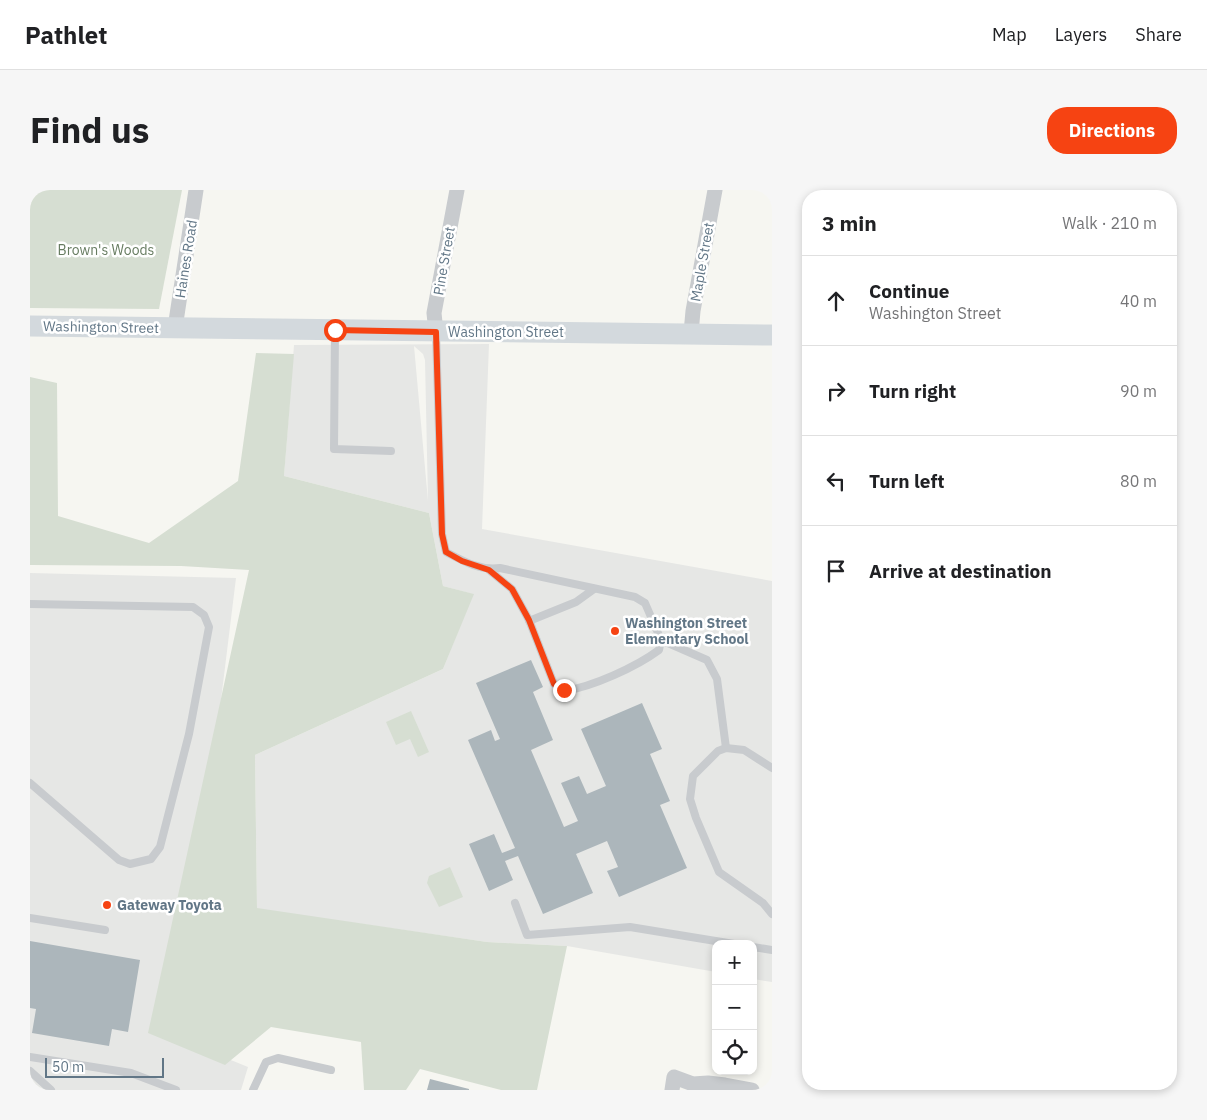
<!DOCTYPE html>
<meta charset="utf-8">
<style>
body{margin:0;font-family:"IBM Plex Sans",sans-serif;background:#f6f6f6;color:#202124}
.controls{position:absolute;right:15px;bottom:15px;display:grid;overflow:hidden;border-radius:10px;box-shadow:0 2px 8px #0003}
.controls button{width:45px;height:45px;display:grid;place-items:center;padding:0;border:0;border-bottom:1px solid #e0e0e0;background:#fff;color:#202124;font:25px sans-serif}
.scale{position:absolute;left:15px;bottom:12px;width:119px;box-sizing:border-box;padding-left:5px;border:2px solid #617686;border-top:0;font-size:14px;line-height:18px;white-space:nowrap;color:#617686;-webkit-text-stroke:4px #fff;paint-order:stroke}
.stop{position:absolute;width:15px;height:15px;margin:-11px;border:4px solid #f64312;border-radius:50%;background:#fff}
.stop.end{background:#f64312;border-color:#fff;box-shadow:0 1px 5px #0008}
.list{margin:0;padding:0;list-style:none}
h2{display:flex;justify-content:space-between;align-items:center;height:65px;margin:0;padding:0 20px;font-size:21px}
h2 small{font-size:16px;font-weight:400;color:#757577}
.list li{display:grid;grid-template-columns:32px 1fr auto;gap:15px;align-items:center;box-sizing:border-box;height:90px;padding:0 20px;border-top:1px solid #e0e0e0}
.list b{display:block;font-size:19px;white-space:nowrap}
.list p{margin:0;font-size:16px;white-space:nowrap;color:#757577}
.list em{font-size:16px;font-style:normal;color:#757577}
.icon{flex:none;width:28px;height:28px;fill:none;stroke:currentColor;stroke-width:2;stroke-linecap:round;stroke-linejoin:round}
.map{position:relative;flex:none;width:742px;height:900px;overflow:hidden;border-radius:20px}
header{display:flex;align-items:center;gap:30px;box-sizing:border-box;height:70px;padding:0 25px;background:#fff;border-bottom:1px solid #e0e0e0}
header strong{font-size:24px}
nav{display:flex;gap:28px;margin-inline-start:auto;font-size:18px}
.intro{display:flex;align-items:center;justify-content:space-between;box-sizing:border-box;height:120px;padding:0 30px}
h1{margin:0;font-size:35px}
.button{padding:12px 22px;border-radius:20px;background:#f64312;color:#fff;font-size:18px;font-weight:700}
main{display:flex;gap:30px;padding:0 30px}
aside{flex:1;background:#fff;border-radius:20px;box-shadow:0 2px 8px #0003}
.map>svg:first-child{display:block}
.built{fill:#e6e7e5;fill-rule:evenodd}
.green{fill:#d6ded2}
.building{fill:#acb6bb}
.lines{fill:none;stroke-linecap:round;stroke-linejoin:round}
.service{stroke:#c8cbce;stroke-width:8}
.minor{stroke:#c8cbce;stroke-width:15}
.secondary{stroke:#d3d9dd;stroke-width:21}
.route{stroke:#f64312;stroke-width:6}
.poi-dot{fill:#f64312;stroke:#fff;stroke-width:2}
.labels{text-anchor:middle;dominant-baseline:central;stroke-width:5;stroke-linejoin:round;paint-order:stroke}
.park-label{font-size:14px;fill:#677c61;stroke:#fff}
.street-label{font-size:14px;fill:#617686;stroke:#fff}
.poi-label{font-size:14px;font-weight:bold;fill:#617686;stroke:#fff;text-anchor:start}
</style>
<header>
<strong>Pathlet</strong>
<nav><a>Map</a><a>Layers</a><a>Share</a></nav>
</header>
<div class="intro"><h1>Find us</h1><a class="button">Directions</a></div>
<main>
<div class="map">
<svg width="742" height="900" viewBox="0 0 742 900">
<rect width="100%" height="100%" fill="#f6f6f1"/>
<g class="built">
<path d="M 459,154 L 452,339 L 742,391 L 742,792 L 723,789 L 723,754 L 686,754 L 686,782 L 537,756 L 457,752 L 227,719 L 225,565 L 413,479 L 443,404 L 413,396 L 399,323 L 254,286 L 264,155 ZM 384,156 L 393,164 L 395,170 L 398,311 Z"/>
<path d="M 0,383 L 206,388 L 181,591 L 127,840 L 218,877 L 211,900 L 0,900 Z"/>
</g>
<g class="green">
<path d="M 0,0 L 152,0 L 129,119 L 0,118 Z"/>
<path d="M 226,163 L 264,164 L 254,286 L 399,323 L 413,396 L 444,404 L 413,479 L 225,565 L 227,718 L 457,752 L 537,756 L 507,900 L 471,900 L 390,879 L 376,900 L 334,900 L 331,852 L 241,837 L 195,875 L 118,843 L 219,380 L 151,376 L 0,375 L 0,187 L 27,193 L 28,326 L 119,353 L 208,291 Z"/>
<path d="M 381,521 L 399,562 L 388,567 L 380,549 L 366,555 L 356,532 Z"/>
<path d="M 420,677 L 433,707 L 409,717 L 397,693 L 399,686 Z"/>
</g>
<g class="building">
<path d="M 501,470 L 513,497 L 503,502 L 523,550 L 501,560 L 534,637 L 548,631 L 531,593 L 549,586 L 557,604 L 576,596 L 551,539 L 612,513 L 632,559 L 620,564 L 640,611 L 630,615 L 657,678 L 589,707 L 577,681 L 588,677 L 577,651 L 546,664 L 563,703 L 513,724 L 488,666 L 475,671 L 483,690 L 459,701 L 439,654 L 464,644 L 472,663 L 485,658 L 438,550 L 461,540 L 465,551 L 470,549 L 446,493 Z"/>
<path d="M 0,751 L 110,770 L 98,842 L 82,839 L 79,856 L 2,843 L 6,819 L 0,818 Z"/>
<path d="M 400,889 L 439,899 L 439,900 L 397,900 Z"/>
</g>
<g class="lines">
<g class="service">
<path d="M 305,140 L 304,259 L 361,261"/>
<path d="M 406,142 L 412,344 L 416,362 C 433,371 450,381 470,378 L 605,407 L 615,413 L 631,450 L 629,460 C 606,477 562,497 534,501 L 524,494 L 499,430 L 482,399 L 459,380"/>
<path d="M 0,414 L 163,417 L 174,425 L 179,437 L 159,544 L 130,657 L 121,669 L 100,674 L 89,670 L 0,593"/>
<path d="M 499,431 L 546,412 L 564,399"/>
<path d="M 631,450 L 677,470 L 687,489 L 696,558"/>
<path d="M 742,578 L 714,560 L 696,558 L 688,561 L 663,586 L 660,609 L 666,628 L 689,682 L 733,713 L 742,724"/>
<path d="M 485,713 L 497,745 L 600,737 L 704,754"/>
<path d="M 0,728 L 75,740"/>
<path d="M 723,757 L 742,760"/>
<path d="M 0,867 L 101,883 L 146,900"/>
<path d="M 0,881 L 21,900"/>
<path d="M 223,900 L 236,872 L 248,868 L 301,880"/>
</g>
<g class="minor">
<path d="M 145,138 L 166,0"/>
<path d="M 406,142 L 404,123 L 427,0"/>
<path d="M 661,143 L 663,121 L 685,0"/>
<path d="M 642,900 L 644,887 L 663,894 L 678,893 L 695,895 L 722,900"/>
</g>
<path class="secondary" d="M 0,136 L 742,145"/>
</g>
<g class="lines">
<path class="route" d="M 305,140 L 406,142 L 412,344 L 416,362 L 432,371 L 459,380 L 482,399 L 499,430 L 524,494 L 534,500"/>
</g>
<g class="poi-dot">
<circle cx="585" cy="441" r="5"/>
<circle cx="77" cy="715" r="5"/>
</g>
<g class="labels">
<g class="park-label">
<text x="76" y="60">Brown's Woods</text>
</g>
<g class="street-label">
<text transform="translate(156 69) rotate(-81)">Haines Road</text>
<text transform="translate(414 71) rotate(-80)">Pine Street</text>
<text transform="translate(672 72) rotate(-80)">Maple Street</text>
<text transform="translate(71 137) rotate(1)">Washington Street</text>
<text x="476" y="142">Washington Street</text>
</g>
<g class="poi-label">
<text x="595" y="433">Washington Street<tspan x="595" dy="16">Elementary School</tspan></text>
<text x="87" y="715">Gateway Toyota</text>
</g>
</g>
</svg>
<div class="controls">
<button>+</button>
<button>−</button>
<button><svg class="icon" aria-label="locate" viewBox="0 0 24 24"><circle cx="12" cy="12" r="6"/><path d="M12 2v4M12 18v4M2 12h4M18 12h4"/></svg></button>
</div>
<div class="scale">50 m</div>
<div class="stop" style="left:305px;top:140px"></div>
<div class="stop end" style="left:534px;top:500px"></div>
</div>
<aside>
<h2>3 min<small>Walk · 210 m</small></h2>
<ul class="list">
<li><svg class="icon" aria-label="ahead" viewBox="0 0 24 24"><path d="M12 20V5M6 11l6-6 6 6"/></svg><div><b>Continue</b><p>Washington Street</p></div><em>40 m</em></li>
<li><svg class="icon" aria-label="right" viewBox="0 0 24 24"><path d="M7 20v-9h11M14 6l5 5-5 5"/></svg><div><b>Turn right</b></div><em>90 m</em></li>
<li><svg class="icon" aria-label="left" viewBox="0 0 24 24"><path d="M17 20v-9H6M10 6l-5 5 5 5"/></svg><div><b>Turn left</b></div><em>80 m</em></li>
<li><svg class="icon" aria-label="arrive" viewBox="0 0 24 24"><path d="M6 21V4h12l-3 4 3 4H6"/></svg><div><b>Arrive at destination</b></div></li>
</ul>
</aside>
</main>
